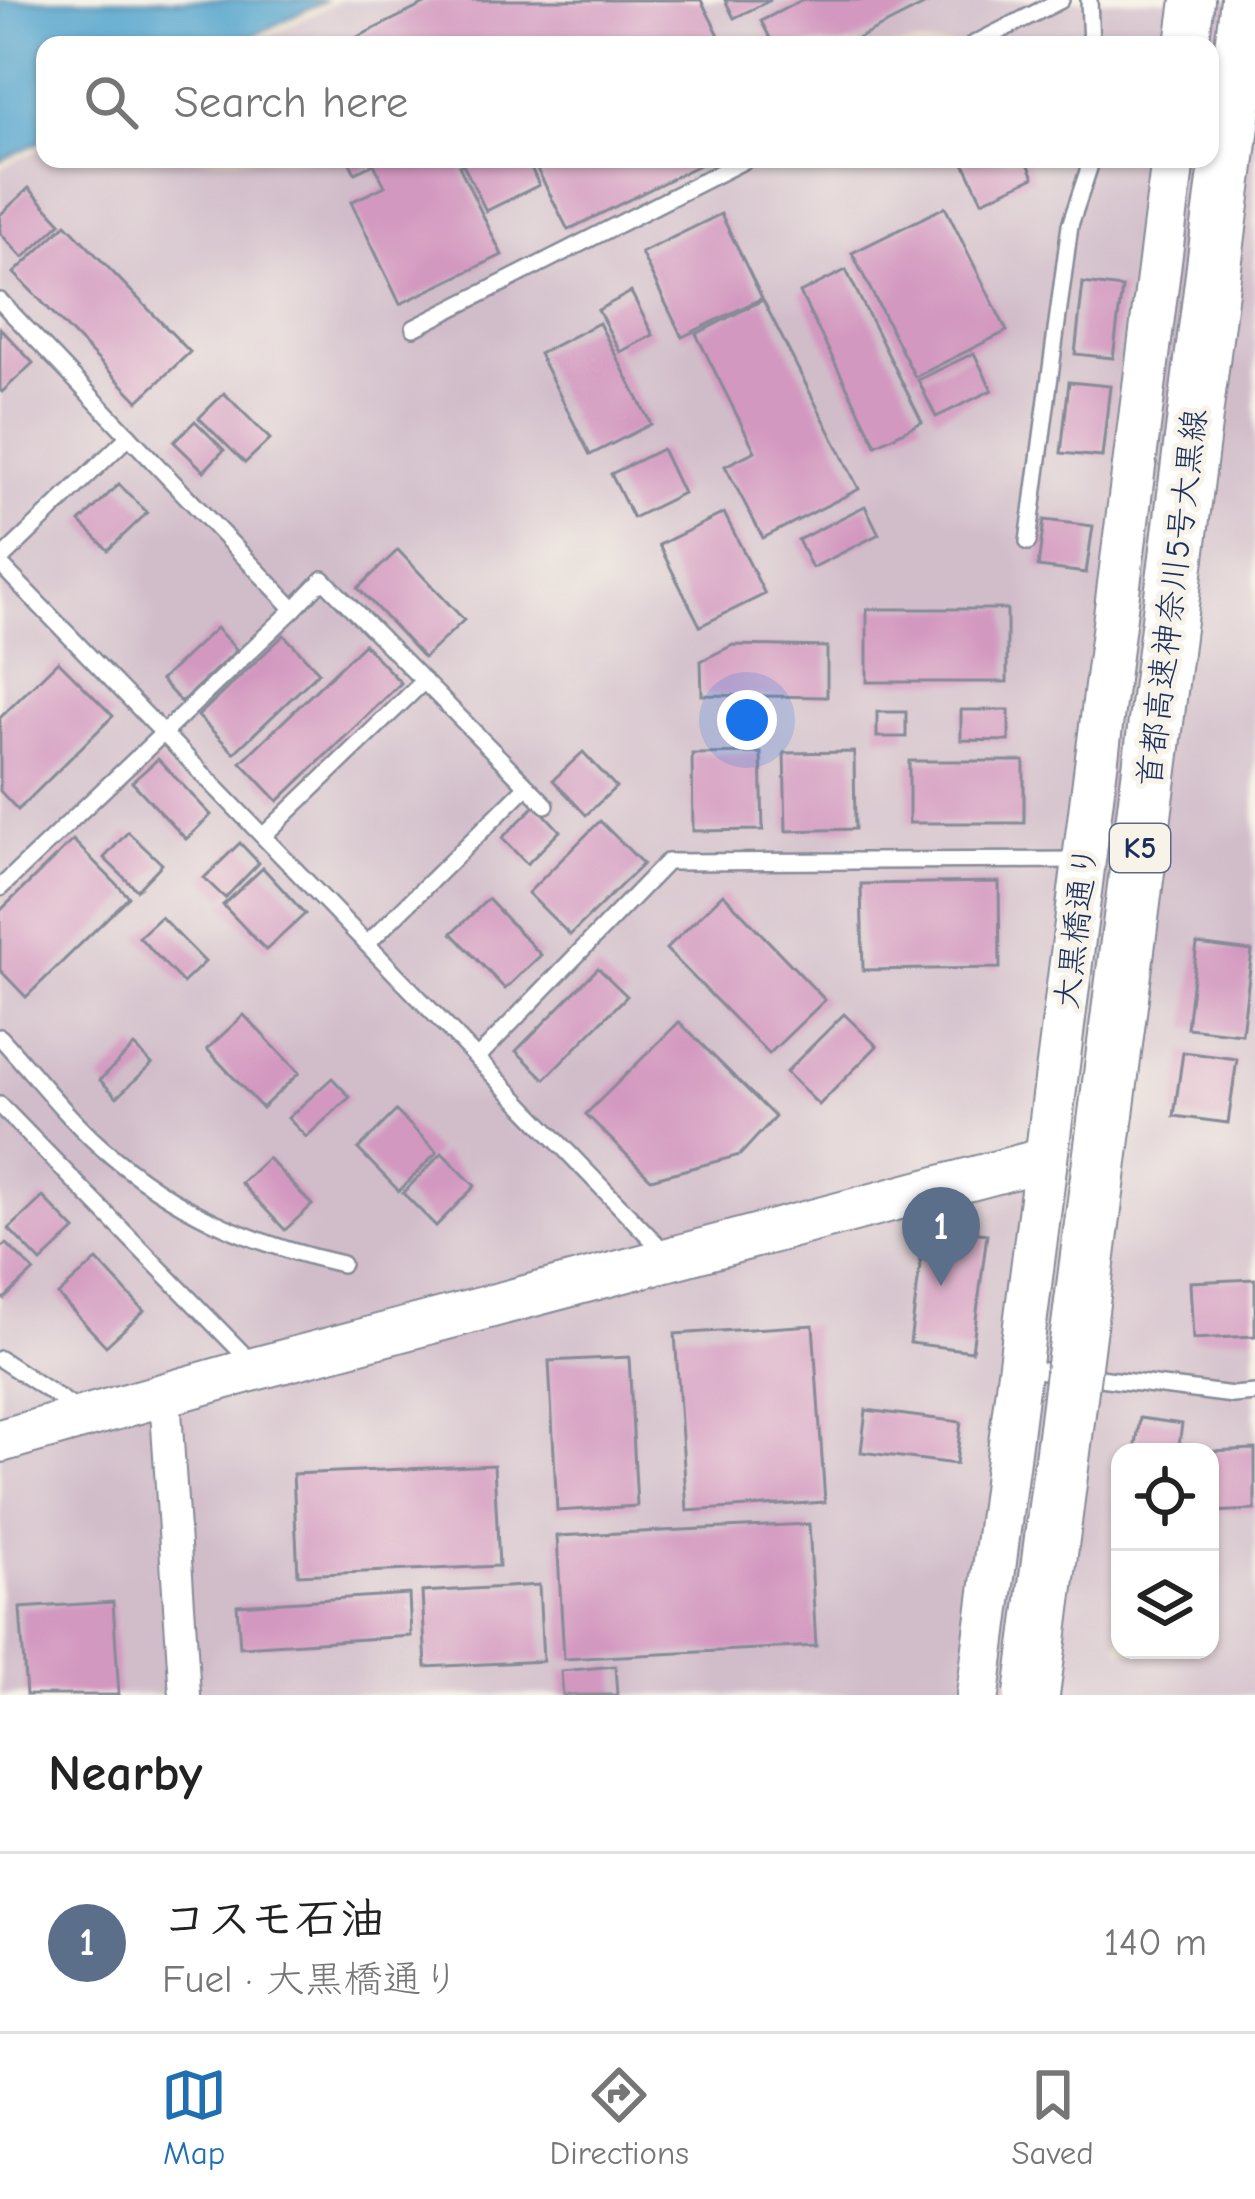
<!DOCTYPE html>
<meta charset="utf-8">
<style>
body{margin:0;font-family:"Comic Neue","Klee One",sans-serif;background:#f2f2f2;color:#222}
.controls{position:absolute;right:36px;bottom:36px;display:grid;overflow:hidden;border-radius:24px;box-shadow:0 3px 9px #0004}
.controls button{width:108px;height:108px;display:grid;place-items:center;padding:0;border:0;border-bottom:3px solid #e0e0e0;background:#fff;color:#222;font:60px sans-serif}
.you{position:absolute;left:747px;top:720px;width:42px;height:42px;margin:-30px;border:9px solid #fff;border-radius:50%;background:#1a73e8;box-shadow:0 0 0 18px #1a73e833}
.badge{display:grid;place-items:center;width:78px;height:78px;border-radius:50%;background:#1f6fb2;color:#fff;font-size:39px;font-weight:700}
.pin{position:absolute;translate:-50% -99px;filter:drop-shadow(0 3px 6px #0008)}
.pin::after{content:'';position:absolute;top:63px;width:42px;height:36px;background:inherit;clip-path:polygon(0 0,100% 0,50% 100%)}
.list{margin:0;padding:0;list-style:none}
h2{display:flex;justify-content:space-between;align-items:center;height:156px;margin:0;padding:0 48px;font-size:51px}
h2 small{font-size:39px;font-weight:400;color:#767676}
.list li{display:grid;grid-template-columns:78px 1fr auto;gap:36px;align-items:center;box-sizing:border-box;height:180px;padding:0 48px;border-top:3px solid #e0e0e0}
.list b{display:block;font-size:45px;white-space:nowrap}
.list p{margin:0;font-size:39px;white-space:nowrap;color:#767676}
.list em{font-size:39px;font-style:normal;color:#767676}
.icon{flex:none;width:66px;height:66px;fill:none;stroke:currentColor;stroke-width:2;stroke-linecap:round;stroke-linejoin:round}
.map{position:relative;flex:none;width:1255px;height:1695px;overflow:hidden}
.search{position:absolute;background:#fff;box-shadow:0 3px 9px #0004;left:36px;right:36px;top:36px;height:132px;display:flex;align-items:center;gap:30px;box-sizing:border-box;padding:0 42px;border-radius:24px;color:#767676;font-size:45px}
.sheet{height:336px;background:#fff}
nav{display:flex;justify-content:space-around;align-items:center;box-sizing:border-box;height:168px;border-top:3px solid #e0e0e0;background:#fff;font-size:33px;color:#767676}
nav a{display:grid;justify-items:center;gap:6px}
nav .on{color:#1f6fb2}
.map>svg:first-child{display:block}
.industrial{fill:#d1bdca;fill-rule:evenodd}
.water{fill:#53a4cd;stroke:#376a96;stroke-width:3}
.building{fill:#d398c0}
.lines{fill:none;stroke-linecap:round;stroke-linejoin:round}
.lane-casing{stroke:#868b97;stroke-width:20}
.street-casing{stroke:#868b97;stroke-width:34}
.secondary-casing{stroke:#868b97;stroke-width:46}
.lane{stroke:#fff;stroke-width:15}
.street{stroke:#fff;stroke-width:30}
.secondary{stroke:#fff;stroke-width:42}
.highway-bridge-casing{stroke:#868b97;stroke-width:58;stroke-linecap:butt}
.highway-bridge{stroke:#fff;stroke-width:54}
.labels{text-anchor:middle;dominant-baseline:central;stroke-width:10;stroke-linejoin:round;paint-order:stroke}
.shield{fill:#f7f3e8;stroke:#5d6a87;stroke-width:3}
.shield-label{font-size:30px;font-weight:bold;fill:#1b2f5e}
.street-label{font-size:33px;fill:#1b2f5e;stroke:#f7f3e8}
</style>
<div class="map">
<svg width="1255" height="1695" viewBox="0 0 1255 1695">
<rect width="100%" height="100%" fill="#f7f3e8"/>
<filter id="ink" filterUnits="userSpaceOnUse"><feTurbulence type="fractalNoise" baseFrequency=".00833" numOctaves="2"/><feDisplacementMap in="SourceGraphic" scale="24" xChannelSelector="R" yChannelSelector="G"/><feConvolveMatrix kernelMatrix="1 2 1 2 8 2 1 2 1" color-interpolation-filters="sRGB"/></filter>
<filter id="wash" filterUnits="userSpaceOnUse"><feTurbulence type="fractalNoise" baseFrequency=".004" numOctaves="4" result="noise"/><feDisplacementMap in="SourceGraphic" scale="48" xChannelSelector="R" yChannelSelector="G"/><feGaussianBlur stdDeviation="2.7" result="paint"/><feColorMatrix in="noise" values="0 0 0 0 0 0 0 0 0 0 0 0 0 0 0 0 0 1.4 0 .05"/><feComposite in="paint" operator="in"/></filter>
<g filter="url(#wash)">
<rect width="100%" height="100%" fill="#f2e7d0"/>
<path class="industrial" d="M 341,0 L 1255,0 L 1255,1695 L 0,1695 L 0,168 L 45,146 L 45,159 L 1210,159 L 1210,45 L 250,45 ZM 1120,1452 L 1210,1452 L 1210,1650 L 1120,1650 Z"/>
<path class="water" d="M 0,0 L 326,0 L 235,45 L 45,45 L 45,139 L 0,161 Z"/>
<g id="blocks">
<g class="building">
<path d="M 433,0 L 701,0 L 724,45 L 341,45 Z"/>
<path d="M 725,0 L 771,0 L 734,18 Z"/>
<path d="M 802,0 L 934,0 L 845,45 L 774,45 L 761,21 Z"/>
<path d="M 348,159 L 527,159 L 539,185 L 486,211 L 463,164 L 459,166 L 502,255 L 400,304 L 351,202 L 385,186 L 374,164 L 355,173 Z"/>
<path d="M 532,159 L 711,159 L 568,230 Z"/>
<path d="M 962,159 L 1026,159 L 1034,177 L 982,201 Z"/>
<path d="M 29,188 L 61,223 L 23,258 L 0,233 L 0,215 Z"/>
<path d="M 945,207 L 1007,331 L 915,377 L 852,253 Z"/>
<path d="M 721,214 L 762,298 L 682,337 L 641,253 Z"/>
<path d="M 66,224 L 190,352 L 138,401 L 14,273 Z"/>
<path d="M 846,270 L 922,422 L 876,445 L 800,293 Z"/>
<path d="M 1083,283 L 1122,288 L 1113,358 L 1075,354 Z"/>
<path d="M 631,292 L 653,335 L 620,352 L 598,310 Z"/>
<path d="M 763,300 L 859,489 L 763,538 L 725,466 L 755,451 L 696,334 Z"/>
<path d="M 599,323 L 651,424 L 590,455 L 539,354 Z"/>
<path d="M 0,328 L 33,363 L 2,392 L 0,390 Z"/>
<path d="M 974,353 L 992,390 L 936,417 L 918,380 Z"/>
<path d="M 1069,382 L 1110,386 L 1102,457 L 1061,453 Z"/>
<path d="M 224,393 L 270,439 L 245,463 L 199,418 Z"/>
<path d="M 195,421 L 224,450 L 204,471 L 174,442 Z"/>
<path d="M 662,449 L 683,493 L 633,518 L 611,474 Z"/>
<path d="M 119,484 L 147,513 L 108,550 L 80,522 Z"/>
<path d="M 865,506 L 879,534 L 812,568 L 798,540 Z"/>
<path d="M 724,513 L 765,594 L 700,626 L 659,545 Z"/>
<path d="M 1044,520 L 1093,526 L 1086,573 L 1038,567 Z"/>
<path d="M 398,550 L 464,620 L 424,658 L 358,588 Z"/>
<rect x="867" y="609" width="140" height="73"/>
<path d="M 216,628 L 237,650 L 181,702 L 161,680 Z"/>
<path d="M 284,635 L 319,672 L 234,753 L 198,716 Z"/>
<path d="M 364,644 L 401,683 L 278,801 L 241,762 Z"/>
<path d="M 733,645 L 827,647 L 827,697 L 702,695 L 701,661 Z"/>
<path d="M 58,661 L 113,716 L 18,810 L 0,791 L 0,718 Z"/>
<path d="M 961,710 L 1009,710 L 1009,741 L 961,740 Z"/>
<rect x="877" y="712" width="29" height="25"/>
<path d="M 583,752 L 616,787 L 586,815 L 553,780 Z"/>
<path d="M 854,752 L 855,829 L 786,831 L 784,753 Z"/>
<path d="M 761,753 L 763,830 L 693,831 L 692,754 Z"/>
<path d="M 158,759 L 211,815 L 186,839 L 132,782 Z"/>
<rect x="909" y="761" width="115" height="62"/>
<path d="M 536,805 L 560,831 L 527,864 L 502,838 Z"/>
<path d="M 600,821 L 643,864 L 570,935 L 528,893 Z"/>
<path d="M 128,832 L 162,864 L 137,890 L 104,858 Z"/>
<path d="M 73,840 L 129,897 L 26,997 L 0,970 L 0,911 Z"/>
<path d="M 240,843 L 259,863 L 225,898 L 204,878 Z"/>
<path d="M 263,868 L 305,914 L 266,950 L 223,905 Z"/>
<path d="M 999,882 L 1000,968 L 863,970 L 861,884 Z"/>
<path d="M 723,894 L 825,1000 L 769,1054 L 666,949 Z"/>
<path d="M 488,899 L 541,955 L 505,989 L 452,933 Z"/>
<path d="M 161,917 L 205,962 L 183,983 L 139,937 Z"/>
<path d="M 1197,944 L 1252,951 L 1242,1034 L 1187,1028 Z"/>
<path d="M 598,968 L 627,996 L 545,1079 L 516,1051 Z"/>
<path d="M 844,1014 L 877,1046 L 819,1105 L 786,1072 Z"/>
<path d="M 244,1015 L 299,1073 L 262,1108 L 207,1049 Z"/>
<path d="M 679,1022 L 775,1117 L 740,1155 L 651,1179 L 586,1114 Z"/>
<path d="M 134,1046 L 152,1064 L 117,1097 L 100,1080 Z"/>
<path d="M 1183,1052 L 1237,1059 L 1228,1123 L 1174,1116 Z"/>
<path d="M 332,1078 L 350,1097 L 306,1137 L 288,1118 Z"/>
<path d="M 396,1111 L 437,1152 L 399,1191 L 358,1149 Z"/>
<path d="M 442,1153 L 475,1186 L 436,1226 L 403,1193 Z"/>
<path d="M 268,1158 L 312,1205 L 285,1230 L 241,1183 Z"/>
<path d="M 43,1197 L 75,1230 L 41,1262 L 9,1229 Z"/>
<path d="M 925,1226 L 987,1234 L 972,1351 L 910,1343 Z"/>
<path d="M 6,1243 L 34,1271 L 4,1299 L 0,1295 L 0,1249 Z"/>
<path d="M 97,1260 L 144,1311 L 106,1346 L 58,1295 Z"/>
<path d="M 1255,1279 L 1255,1336 L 1193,1339 L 1190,1282 Z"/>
<path d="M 813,1325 L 825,1502 L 687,1511 L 675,1334 Z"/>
<path d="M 629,1357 L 637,1506 L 557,1511 L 549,1361 Z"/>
<path d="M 866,1410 L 961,1422 L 956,1464 L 861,1452 Z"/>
<path d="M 1140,1418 L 1182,1424 L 1178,1452 L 1135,1452 Z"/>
<path d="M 1255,1449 L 1255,1510 L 1210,1512 L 1210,1451 Z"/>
<path d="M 494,1465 L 499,1566 L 298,1575 L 293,1474 Z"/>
<path d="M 809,1524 L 816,1646 L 564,1659 L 557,1536 Z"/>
<path d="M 539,1585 L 543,1661 L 426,1667 L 422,1592 Z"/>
<path d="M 409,1594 L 411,1636 L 240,1647 L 237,1605 Z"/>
<path d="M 113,1602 L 119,1695 L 26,1695 L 20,1608 Z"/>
<path d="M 615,1666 L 617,1695 L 563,1695 L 561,1671 Z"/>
</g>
</g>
</g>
<g filter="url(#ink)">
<use href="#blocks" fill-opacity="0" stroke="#868b97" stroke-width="3"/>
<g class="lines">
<defs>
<g id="lane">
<path d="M 1089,0 L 1091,45"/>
<path d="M 972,45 L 1061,0"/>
<path d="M 0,301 L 294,609 L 323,579 L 546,805"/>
<path d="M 414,328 L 747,159"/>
<path d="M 1028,542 L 1070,225 L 1092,159"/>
<path d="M 0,560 L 129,436"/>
<path d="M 0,564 L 668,1256"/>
<path d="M 263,836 L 424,681"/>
<path d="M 0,888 L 294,609"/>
<path d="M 367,944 L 527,786"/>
<path d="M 0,1037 C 33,1073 65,1115 101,1147 C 174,1211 248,1243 342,1264"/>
<path d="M 477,1058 L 667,862 L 1081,860"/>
<path d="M 0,1105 L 255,1366"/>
<path d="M 0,1359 L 81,1412"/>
<path d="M 1021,1368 L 1233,1395 L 1255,1393"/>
</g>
<path id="street" d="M 165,1396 L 185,1695"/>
<g id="secondary">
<path d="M 1187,45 L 1193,0"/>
<path d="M 0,1441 L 258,1368 L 1046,1159"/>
<path d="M 978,1695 L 1173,159"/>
</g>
</defs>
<use href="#lane" class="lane-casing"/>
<use href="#street" class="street-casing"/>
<use href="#secondary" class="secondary-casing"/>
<use href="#lane" class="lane"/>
<use href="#street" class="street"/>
<use href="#secondary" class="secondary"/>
<defs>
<path id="highway-bridge" d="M 1032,1695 L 1248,0"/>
</defs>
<use href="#highway-bridge" class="highway-bridge-casing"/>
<use href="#highway-bridge" class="highway-bridge"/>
</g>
</g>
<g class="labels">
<rect class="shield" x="1110" y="824" width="60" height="48" rx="9"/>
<g class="shield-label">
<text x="1140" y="848">K5</text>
</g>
<g class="street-label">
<text transform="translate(1172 598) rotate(-83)">首都高速神奈川5号大黒線</text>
<text transform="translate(1076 927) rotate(-83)">大黒橋通り</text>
</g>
</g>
</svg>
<div class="controls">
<button><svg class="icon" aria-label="locate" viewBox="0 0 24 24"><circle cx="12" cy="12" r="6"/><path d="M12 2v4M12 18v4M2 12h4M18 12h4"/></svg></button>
<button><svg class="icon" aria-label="layers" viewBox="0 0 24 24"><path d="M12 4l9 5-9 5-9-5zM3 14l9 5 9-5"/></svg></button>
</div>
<div class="you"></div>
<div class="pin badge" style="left:941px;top:1286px;background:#5c6f8a">1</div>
<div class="search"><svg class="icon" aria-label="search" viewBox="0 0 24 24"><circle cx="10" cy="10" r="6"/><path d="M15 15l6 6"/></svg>Search here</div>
</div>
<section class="sheet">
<h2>Nearby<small></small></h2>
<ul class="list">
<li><span class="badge" style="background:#5c6f8a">1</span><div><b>コスモ石油</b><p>Fuel · 大黒橋通り</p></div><em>140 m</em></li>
</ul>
</section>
<nav>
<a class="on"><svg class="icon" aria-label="map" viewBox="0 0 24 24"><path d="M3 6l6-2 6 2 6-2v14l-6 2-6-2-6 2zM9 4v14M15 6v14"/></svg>Map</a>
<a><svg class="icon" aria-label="directions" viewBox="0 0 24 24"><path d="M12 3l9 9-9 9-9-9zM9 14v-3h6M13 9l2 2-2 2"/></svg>Directions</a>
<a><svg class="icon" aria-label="saved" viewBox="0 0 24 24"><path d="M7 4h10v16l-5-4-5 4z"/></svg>Saved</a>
</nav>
